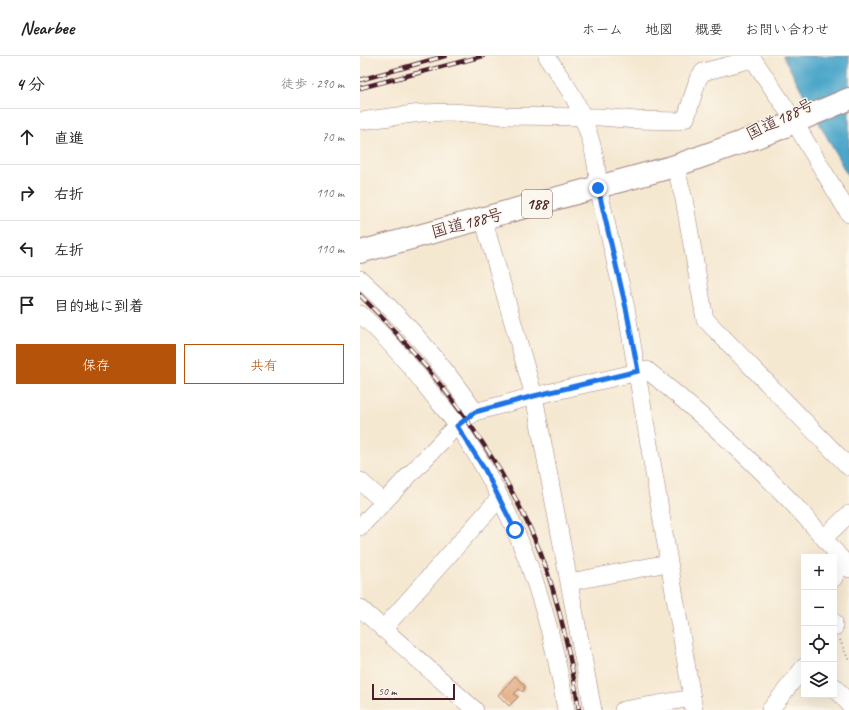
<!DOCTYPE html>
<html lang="ja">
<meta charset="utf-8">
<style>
body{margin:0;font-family:Caveat,"Klee One",sans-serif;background:#f6f6f6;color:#202124}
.controls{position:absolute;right:12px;bottom:12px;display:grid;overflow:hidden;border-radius:0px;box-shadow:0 4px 16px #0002}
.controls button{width:36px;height:36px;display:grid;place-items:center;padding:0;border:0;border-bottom:1px solid #e0e0e0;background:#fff;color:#202124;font:20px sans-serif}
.scale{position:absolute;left:12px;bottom:10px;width:83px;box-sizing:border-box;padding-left:4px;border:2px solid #4a1f2b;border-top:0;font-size:11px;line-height:14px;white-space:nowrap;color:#4a1f2b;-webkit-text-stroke:3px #fbf7ec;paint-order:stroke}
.stop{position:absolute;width:12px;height:12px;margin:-9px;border:3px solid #1a73e8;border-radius:50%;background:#fff}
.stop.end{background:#1a73e8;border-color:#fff;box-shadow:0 1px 4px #0008}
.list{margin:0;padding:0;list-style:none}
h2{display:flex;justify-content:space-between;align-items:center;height:52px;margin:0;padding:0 16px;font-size:17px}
h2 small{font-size:13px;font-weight:400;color:#757577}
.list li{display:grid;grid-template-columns:26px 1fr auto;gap:12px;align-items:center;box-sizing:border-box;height:56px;padding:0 16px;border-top:1px solid #e0e0e0}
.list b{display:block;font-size:15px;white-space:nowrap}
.list em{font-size:13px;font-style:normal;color:#757577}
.actions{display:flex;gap:8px;padding:12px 16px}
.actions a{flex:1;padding:9px 0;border:1px solid #b45309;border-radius:0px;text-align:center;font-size:14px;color:#b45309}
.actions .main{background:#b45309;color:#fff}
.icon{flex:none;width:22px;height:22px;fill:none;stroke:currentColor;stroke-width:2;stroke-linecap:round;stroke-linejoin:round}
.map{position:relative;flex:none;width:489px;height:654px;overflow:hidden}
header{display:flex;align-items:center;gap:24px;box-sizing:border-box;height:56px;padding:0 20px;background:#fff;border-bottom:1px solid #e0e0e0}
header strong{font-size:19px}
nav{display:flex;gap:22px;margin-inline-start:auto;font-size:14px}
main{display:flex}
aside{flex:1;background:#fff}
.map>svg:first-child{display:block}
.water{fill:#4ba6c9;stroke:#4a627a}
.building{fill:#e0a97e}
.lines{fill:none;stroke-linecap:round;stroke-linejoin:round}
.minor-casing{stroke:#a0847e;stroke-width:18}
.highway-casing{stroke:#a0847e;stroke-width:24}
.path{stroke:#a0847e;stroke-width:2;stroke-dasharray:1 3;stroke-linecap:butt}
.minor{stroke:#fff;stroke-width:17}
.highway{stroke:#fff;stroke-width:22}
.rail-casing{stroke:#4a1f2b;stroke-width:4.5}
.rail{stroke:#fbf7ec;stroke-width:3;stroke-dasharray:9;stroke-linecap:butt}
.route{stroke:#1a73e8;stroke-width:5}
.labels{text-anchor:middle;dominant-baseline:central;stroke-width:3;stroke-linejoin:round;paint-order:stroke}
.shield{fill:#fbf7ec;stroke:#7f6065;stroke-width:1}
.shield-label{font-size:16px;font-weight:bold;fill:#4a1f2b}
.street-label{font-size:17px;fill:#4a1f2b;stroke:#fbf7ec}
</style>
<header>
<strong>Nearbee</strong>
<nav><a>ホーム</a><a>地図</a><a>概要</a><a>お問い合わせ</a></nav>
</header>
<main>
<aside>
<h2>4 分<small>徒歩 · 290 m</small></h2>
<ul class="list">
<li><svg class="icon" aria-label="ahead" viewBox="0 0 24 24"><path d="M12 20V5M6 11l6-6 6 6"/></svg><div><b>直進</b></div><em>70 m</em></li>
<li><svg class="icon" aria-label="right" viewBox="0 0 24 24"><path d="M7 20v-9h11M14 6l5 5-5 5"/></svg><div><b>右折</b></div><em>110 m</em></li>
<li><svg class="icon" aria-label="left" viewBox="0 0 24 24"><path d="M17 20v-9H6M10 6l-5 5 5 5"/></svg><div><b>左折</b></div><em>110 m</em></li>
<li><svg class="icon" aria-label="arrive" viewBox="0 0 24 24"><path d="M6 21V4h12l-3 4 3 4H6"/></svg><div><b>目的地に到着</b></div></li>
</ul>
<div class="actions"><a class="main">保存</a><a>共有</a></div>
</aside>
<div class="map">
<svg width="489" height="654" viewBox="0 0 489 654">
<rect width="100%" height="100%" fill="#fbf7ec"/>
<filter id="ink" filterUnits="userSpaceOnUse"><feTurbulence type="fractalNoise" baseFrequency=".025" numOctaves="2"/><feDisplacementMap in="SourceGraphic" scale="8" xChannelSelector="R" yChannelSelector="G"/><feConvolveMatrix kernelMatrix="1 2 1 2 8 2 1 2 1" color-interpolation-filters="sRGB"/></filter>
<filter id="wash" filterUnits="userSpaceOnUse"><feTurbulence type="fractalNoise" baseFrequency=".012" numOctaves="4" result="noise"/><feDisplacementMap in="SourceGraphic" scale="16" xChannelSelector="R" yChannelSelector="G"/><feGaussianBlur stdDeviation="0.9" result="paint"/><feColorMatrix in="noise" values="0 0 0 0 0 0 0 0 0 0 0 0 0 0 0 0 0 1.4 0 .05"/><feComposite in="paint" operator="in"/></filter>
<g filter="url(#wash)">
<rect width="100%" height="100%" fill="#f5e8d1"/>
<path class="water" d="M 423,0 L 489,0 L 489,122 Z"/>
<g id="blocks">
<path class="building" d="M 155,620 L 165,630 L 163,636 L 159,633 L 154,638 L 158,641 L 149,650 L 138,639 Z"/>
</g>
</g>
<g filter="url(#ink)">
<use href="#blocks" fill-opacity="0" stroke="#a0847e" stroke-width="1"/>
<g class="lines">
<defs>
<g id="minor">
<path d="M 187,0 C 195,14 206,28 214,42 C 227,68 238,102 238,131 L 266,252 L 334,654"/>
<path d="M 391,0 L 429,57 L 489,158"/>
<path d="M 0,65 L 61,57 L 92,56 L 146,60 L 240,61 L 277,64 L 318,65 L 326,62 L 338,23 L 343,16 L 385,5 L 392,1"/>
<path d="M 315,110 L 324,143 L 345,263 L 489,411"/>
<path d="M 123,162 L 174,340 L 233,654"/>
<path d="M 0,223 C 44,263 82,307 115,356"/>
<path d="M 0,258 C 26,280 48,307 69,334 C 79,347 90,359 99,372 C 157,456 190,554 206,654"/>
<path d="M 0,425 L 24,446"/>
<path d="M 0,471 L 97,369 L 115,356 L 174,340 L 287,314 C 360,373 431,438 489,513"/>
<path d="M 465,481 L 489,458"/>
<path d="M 474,522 L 481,502"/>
<path d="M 210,526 L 308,507"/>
<path d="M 0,552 L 115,654"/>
<path d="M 474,566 L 474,572"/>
<path d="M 23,573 L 135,447 L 141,444"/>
<path d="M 474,630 L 489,648"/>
<path d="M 263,654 L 332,642"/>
<path d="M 410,654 L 444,611"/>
</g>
<path id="highway" d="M 0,196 L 315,110 L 416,74 L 489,43"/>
</defs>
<use href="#minor" class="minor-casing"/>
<use href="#highway" class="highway-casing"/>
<path class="path" d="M 480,584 L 489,605"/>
<use href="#minor" class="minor"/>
<use href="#highway" class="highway"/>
<defs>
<g id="rail">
<path d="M 0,24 L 85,0"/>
<path d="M 0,32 L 123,0"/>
<path d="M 0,239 C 75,314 142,399 181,498 C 200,549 211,601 219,654"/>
</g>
</defs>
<use href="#rail" class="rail-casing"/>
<use href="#rail" class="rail"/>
</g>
</g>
<g class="lines" filter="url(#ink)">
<path class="route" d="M 155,474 L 125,414 L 97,370 L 115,356 L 174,340 L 278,315 L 266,252 L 238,132"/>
</g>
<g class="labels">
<rect class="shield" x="162" y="134" width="30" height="28" rx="3"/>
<g class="shield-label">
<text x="177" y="148">188</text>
</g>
<g class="street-label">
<text transform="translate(420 63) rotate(-26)">国道188号</text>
<text transform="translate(107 167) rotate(-15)">国道188号</text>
</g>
</g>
</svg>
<div class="controls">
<button>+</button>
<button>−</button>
<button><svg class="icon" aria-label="locate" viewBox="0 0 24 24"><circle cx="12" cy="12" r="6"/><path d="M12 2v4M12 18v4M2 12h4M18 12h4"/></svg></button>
<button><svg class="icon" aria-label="layers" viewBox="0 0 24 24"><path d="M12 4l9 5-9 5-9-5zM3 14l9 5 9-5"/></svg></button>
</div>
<div class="scale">50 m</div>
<div class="stop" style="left:155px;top:474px"></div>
<div class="stop end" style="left:238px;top:132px"></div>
</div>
</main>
